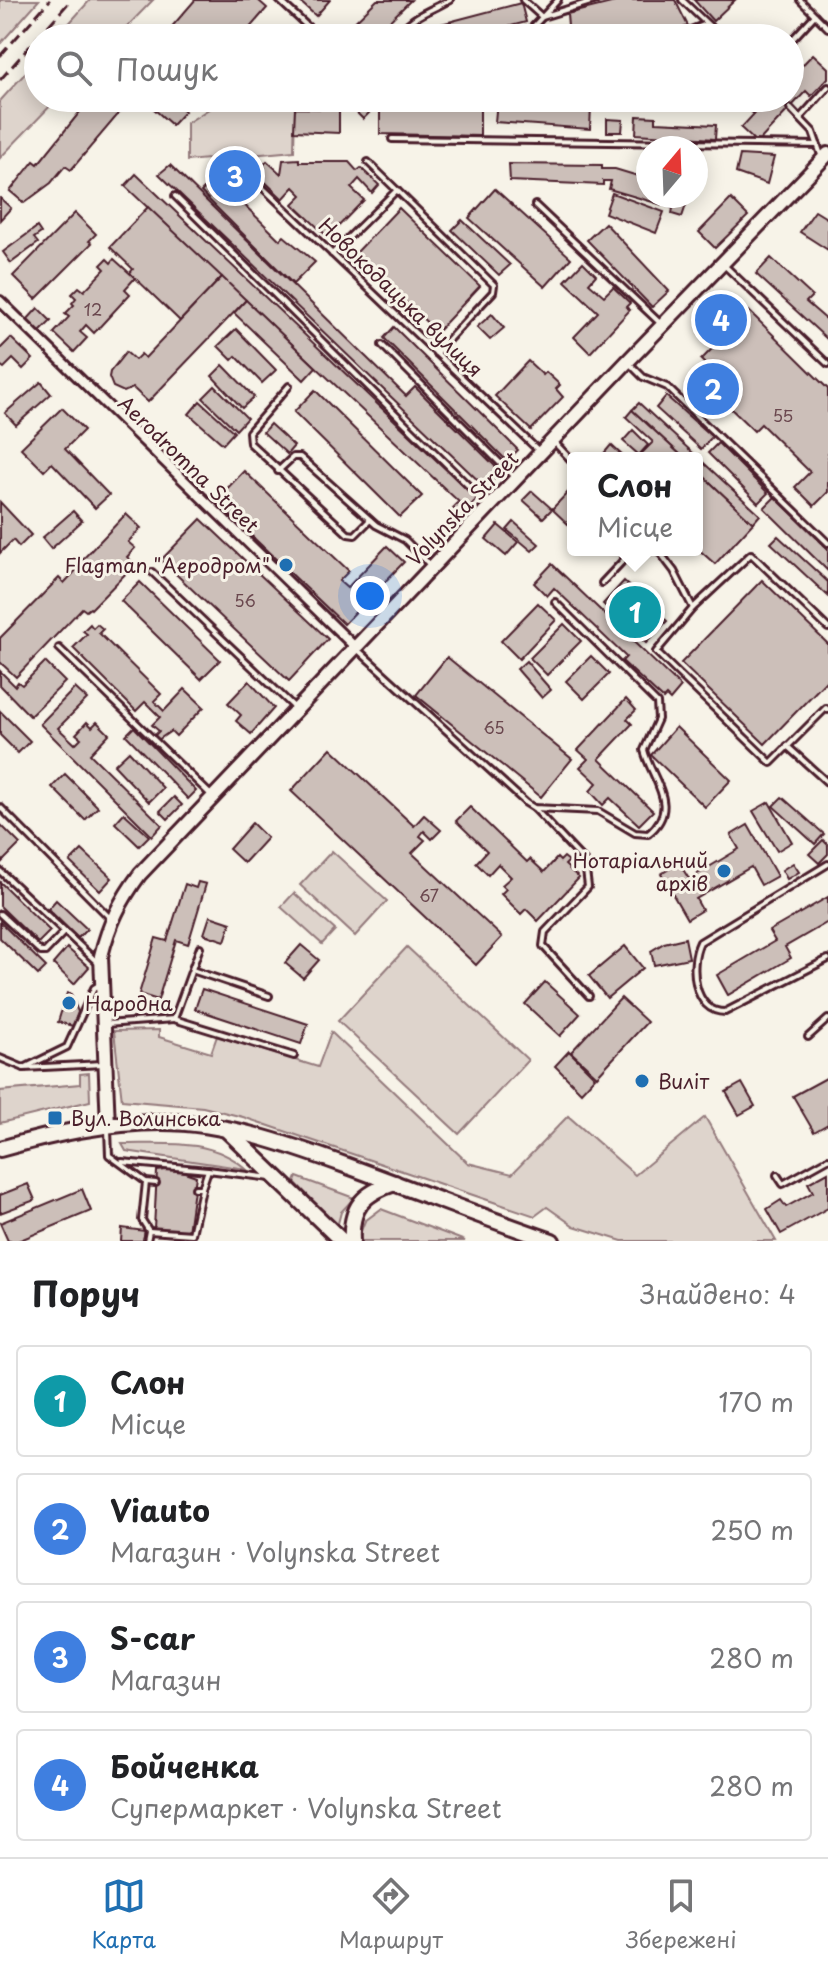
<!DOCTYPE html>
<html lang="uk">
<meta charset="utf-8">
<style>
body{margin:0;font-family:"Playpen Sans",sans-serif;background:#f6f6f6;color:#202124}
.compass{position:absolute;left:636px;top:136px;width:72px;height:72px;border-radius:50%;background:#fff;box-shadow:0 4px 20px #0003;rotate:19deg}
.you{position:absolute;left:370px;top:596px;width:28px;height:28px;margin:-20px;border:6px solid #fff;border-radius:50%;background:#1a73e8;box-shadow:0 0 0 12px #1a73e833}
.badge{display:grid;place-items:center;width:52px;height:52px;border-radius:50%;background:#1f6fb2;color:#fff;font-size:26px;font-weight:700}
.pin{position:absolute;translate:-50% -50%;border:4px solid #fff;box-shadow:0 2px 8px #0006}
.popup{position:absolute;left:567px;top:452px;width:136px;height:104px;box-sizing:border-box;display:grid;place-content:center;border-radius:8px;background:#fff;filter:drop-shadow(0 2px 6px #0005);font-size:26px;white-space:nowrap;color:#757577}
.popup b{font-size:30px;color:#202124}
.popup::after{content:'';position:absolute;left:50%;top:100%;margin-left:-16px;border:16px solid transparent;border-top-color:#fff}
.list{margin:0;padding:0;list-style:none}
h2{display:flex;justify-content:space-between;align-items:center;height:104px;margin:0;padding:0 32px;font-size:34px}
h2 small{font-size:26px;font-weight:400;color:#757577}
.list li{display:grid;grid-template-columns:52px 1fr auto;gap:24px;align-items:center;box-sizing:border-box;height:112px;margin:0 16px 16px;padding:0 16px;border:2px solid #e0e0e0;border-radius:8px}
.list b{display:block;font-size:30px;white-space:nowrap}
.list p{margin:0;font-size:26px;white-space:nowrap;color:#757577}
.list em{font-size:26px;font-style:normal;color:#757577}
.icon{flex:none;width:44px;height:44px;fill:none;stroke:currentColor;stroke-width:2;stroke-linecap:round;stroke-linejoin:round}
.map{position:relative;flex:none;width:828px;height:1241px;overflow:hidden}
.search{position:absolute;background:#fff;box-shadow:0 4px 20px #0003;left:24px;right:24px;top:24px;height:88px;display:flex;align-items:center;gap:20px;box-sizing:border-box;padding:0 28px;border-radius:44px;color:#757577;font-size:30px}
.sheet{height:616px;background:#fff}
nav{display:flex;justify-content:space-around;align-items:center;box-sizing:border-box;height:112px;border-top:2px solid #e0e0e0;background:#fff;font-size:22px;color:#757577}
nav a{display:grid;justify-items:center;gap:4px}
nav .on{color:#1f6fb2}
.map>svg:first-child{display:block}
.green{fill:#ded4cc;stroke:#947a7c;stroke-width:2}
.building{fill:#ccbfb9;stroke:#4a1f2b;stroke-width:2}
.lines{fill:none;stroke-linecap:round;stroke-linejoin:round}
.lane-casing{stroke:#4a1f2b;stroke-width:10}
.street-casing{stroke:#4a1f2b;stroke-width:14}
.secondary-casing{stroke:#4a1f2b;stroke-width:18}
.primary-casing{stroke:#4a1f2b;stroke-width:20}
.lane{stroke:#f7f3e8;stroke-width:4}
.street{stroke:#f7f3e8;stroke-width:8}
.secondary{stroke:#f7f3e8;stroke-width:12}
.primary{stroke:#f7f3e8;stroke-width:14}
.rail{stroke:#4a1f2b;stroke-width:3;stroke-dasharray:12 6;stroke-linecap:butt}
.poi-dot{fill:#1f6fb2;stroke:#f7f3e8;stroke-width:3}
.labels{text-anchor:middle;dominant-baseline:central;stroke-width:6;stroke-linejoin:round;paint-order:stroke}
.number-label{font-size:16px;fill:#6a474e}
.street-label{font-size:20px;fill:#4a1f2b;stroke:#f7f3e8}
.poi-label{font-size:20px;fill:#4a1f2b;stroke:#f7f3e8;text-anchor:start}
</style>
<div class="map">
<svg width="828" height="1241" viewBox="0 0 828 1241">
<rect width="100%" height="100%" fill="#f7f3e8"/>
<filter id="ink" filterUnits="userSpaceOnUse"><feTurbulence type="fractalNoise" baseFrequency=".0125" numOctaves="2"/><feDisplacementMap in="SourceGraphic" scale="16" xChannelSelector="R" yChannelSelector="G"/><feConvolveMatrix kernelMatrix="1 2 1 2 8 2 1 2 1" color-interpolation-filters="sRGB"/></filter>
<g filter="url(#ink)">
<g class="green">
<path d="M 0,0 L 39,0 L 0,44 Z"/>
<path d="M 90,0 L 153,0 L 116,38 L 56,38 Z"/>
<path d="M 38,59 L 38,98 L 58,98 L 0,158 L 0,101 Z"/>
<path d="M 226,98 L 344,98 L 339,109 L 295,108 L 294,151 L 187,161 L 187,123 Z"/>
<path d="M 332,851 L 387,901 L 355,936 L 300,885 Z"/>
<path d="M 294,893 L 335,930 L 322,944 L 281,907 Z"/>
<path d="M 407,947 L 528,1060 L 459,1134 L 338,1021 Z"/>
<path d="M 159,1030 L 159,1037 L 211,1053 L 217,1036 L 318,1067 L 331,1032 L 468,1163 L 512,1174 L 568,1116 L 635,1175 L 705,1117 L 776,1241 L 622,1241 L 574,1226 L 547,1207 L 535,1216 L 243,1117 L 203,1107 L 122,1100 L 114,1031 Z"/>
<path d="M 89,1073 L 90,1101 L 0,1123 L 0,1091 L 80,1084 L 80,1074 Z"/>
<path d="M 122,1144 C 165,1144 212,1138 246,1169 L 126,1151 Z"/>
<path d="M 297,1177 L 354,1198 L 341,1212 L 337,1227 L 295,1182 Z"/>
<path d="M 381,1209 L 465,1241 L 357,1241 L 365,1221 Z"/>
</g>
<g class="building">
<path d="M 195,0 L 258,0 L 267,8 L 241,38 L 162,38 Z"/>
<path d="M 298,0 L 330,0 L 316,16 Z"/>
<path d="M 377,0 L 411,0 L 372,38 L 338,38 Z"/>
<path d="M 623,0 L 675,0 L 688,26 L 658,38 L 523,38 L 568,26 L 567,14 Z"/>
<path d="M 694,0 L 735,0 L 713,21 Z"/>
<path d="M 521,3 L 526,22 L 466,38 L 405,38 L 403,34 Z"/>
<path d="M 813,54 L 828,68 L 828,78 L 811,96 L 806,91 L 757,143 L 741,128 L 754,114 L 750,111 L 754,107 L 758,110 L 770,98 L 790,98 L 790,78 Z"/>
<path d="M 91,98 L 132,98 L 71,170 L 65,166 L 51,183 L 24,203 L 10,191 L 34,161 L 38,164 Z"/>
<path d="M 148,98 L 171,98 L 185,111 L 172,125 L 145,101 Z"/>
<path d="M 372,98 L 378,104 L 363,119 L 343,99 Z"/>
<path d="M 497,100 L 591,106 L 590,129 L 495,122 Z"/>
<path d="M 380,103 L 480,104 L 480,136 L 380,134 Z"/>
<path d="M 295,108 L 339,109 L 339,133 L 294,131 Z"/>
<path d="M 637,116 L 656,117 L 656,122 L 716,125 L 715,139 L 636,134 Z"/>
<path d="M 607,119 L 623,120 L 622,132 L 607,132 Z"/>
<path d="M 740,155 L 774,157 L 767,184 L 736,173 Z"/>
<path d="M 299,159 L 299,162 L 349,162 L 357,171 L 361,168 L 379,185 L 372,193 L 359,179 L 351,188 L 364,200 L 328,237 L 293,204 L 302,195 L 294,187 L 283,199 L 256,173 L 267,161 L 281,174 L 283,160 Z"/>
<path d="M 509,164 L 602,165 L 602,169 L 615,169 L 648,179 L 648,196 L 689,196 L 682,217 L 672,214 L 673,208 L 609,189 L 611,181 L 603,181 L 603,185 L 510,181 Z"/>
<path d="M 170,165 L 406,396 L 415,387 L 501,472 L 486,488 L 159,174 Z"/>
<path d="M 136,174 L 477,499 L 461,516 L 453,508 L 459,502 L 125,186 Z"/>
<path d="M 216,177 L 280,240 L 284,236 L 315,262 L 293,284 L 201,192 Z"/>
<path d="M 495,189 L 571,258 L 545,287 L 469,218 Z"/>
<path d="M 612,193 L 664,212 L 656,233 L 605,213 Z"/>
<path d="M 0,198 L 11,208 L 0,220 Z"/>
<path d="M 731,199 L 748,216 L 715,248 L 699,232 Z"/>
<path d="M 148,207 L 222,277 L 180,321 L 130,273 L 133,269 L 110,247 Z"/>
<path d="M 399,208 L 480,286 L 437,332 L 355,254 Z"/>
<path d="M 815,211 L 828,219 L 828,250 L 800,232 Z"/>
<path d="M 75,213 L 96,234 L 89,241 L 92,243 L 36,299 L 13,276 Z"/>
<path d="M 462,220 L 510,265 L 499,275 L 452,230 Z"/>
<path d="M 605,223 L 669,291 L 652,307 L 587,240 Z"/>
<path d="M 37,227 L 41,233 L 34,238 L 38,243 L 11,263 L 3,252 Z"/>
<path d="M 771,258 L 812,296 L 806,302 L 828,321 L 828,340 L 756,274 Z"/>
<path d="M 107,259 L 111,263 L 114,259 L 135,278 L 125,289 L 130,294 L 94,333 L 86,325 L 80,332 L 87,338 L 74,352 L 54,333 L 69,317 L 65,314 L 74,305 L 72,303 L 76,298 L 72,294 L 79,287 L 84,291 L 105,269 L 101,265 Z"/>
<path d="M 583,262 L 596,275 L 589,283 L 604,296 L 613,287 L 630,303 L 626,307 L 630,310 L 590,353 L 574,337 L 598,312 L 565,281 Z"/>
<path d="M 222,277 L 246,300 L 148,402 L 133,388 L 124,392 L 113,387 L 109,377 L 110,372 L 126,352 L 135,360 L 141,354 L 145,358 Z"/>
<path d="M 733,298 L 742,306 L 708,342 L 699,333 Z"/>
<path d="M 246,300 L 316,367 L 304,380 L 234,313 Z"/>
<path d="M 38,308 L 51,321 L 39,333 L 26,321 Z"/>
<path d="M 749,311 L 828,389 L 828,492 L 814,506 L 795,487 L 810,472 L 761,424 L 754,431 L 724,402 L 720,406 L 699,386 L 713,372 L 701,360 Z"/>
<path d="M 492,314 L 504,328 L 490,340 L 477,327 Z"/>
<path d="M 394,327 L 518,450 L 507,461 L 384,338 Z"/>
<path d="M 236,329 L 276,370 L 262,383 L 236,356 L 232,360 L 218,346 Z"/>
<path d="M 11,338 L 33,359 L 23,369 L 13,359 L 4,368 L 0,365 L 0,349 Z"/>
<path d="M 528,361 L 543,375 L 546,372 L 560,385 L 556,389 L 563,397 L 531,430 L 495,396 Z"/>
<path d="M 223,365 L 254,397 L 242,408 L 212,376 Z"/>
<path d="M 41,382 L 51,394 L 16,425 L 5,413 Z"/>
<path d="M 215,386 L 247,418 L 236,430 L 203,398 Z"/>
<path d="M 315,390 L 422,496 L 400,517 L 294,412 Z"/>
<path d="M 666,396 L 712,437 L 701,449 L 656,408 Z"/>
<path d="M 200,401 L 234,432 L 223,444 L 189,414 Z"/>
<path d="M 639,403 L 760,515 L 753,523 L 697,470 L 697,458 L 684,458 L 632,410 Z"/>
<path d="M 62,408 L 84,430 L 65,449 L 109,495 L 95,508 L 52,463 L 44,471 L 21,448 Z"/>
<path d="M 632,410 L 684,458 L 646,458 L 641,454 L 653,442 L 626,417 Z"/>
<path d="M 270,424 L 294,446 L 287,454 L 263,432 Z"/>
<path d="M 633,430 L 648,445 L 639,455 L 623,441 Z"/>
<path d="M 718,443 L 768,493 L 758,503 L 708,453 Z"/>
<path d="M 611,445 L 625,458 L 600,458 Z"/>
<path d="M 697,470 L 753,523 L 715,564 L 697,548 Z"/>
<path d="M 244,471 L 349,571 L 339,581 L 347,588 L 387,546 L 404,562 L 344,624 L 215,501 Z"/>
<path d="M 573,487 L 573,519 L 568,524 L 552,509 Z"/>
<path d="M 532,491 L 552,509 L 543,518 L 523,500 Z"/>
<path d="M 775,497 L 828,549 L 828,571 L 764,508 Z"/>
<path d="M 0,502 L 31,535 L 19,547 L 13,540 L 0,553 Z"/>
<path d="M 73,511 L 82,521 L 51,549 L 42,538 Z"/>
<path d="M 126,514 L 141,528 L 128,542 L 135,548 L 127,557 L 135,564 L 91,609 L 90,608 L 86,611 L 82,608 L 16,677 L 0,662 L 0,638 L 59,578 L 64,583 L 84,562 L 82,560 Z"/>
<path d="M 201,519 L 328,639 L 289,681 L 161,560 Z"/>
<path d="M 514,522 L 539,544 L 532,551 L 507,530 Z"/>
<path d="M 498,525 L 518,542 L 506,556 L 486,539 Z"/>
<path d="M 778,536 L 828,582 L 828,596 L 771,543 Z"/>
<path d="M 552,564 L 681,687 L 670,700 L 666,696 L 663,699 L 622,661 L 626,657 L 554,588 L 547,596 L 534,583 Z"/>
<path d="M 762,580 L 828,644 L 828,679 L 765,744 L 681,663 Z"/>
<path d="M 624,581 L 667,621 L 646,643 L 603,604 Z"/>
<path d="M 140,582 L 220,660 L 201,679 L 121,601 Z"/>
<path d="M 538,603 L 556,620 L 519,659 L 501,641 Z"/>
<path d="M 90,624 L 93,628 L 97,624 L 103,629 L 99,633 L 161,694 L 154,701 L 164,711 L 185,689 L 204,707 L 176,736 L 171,731 L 158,740 L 154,736 L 159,731 L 152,725 L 160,717 L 145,702 L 136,711 L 73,648 L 87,634 L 83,631 Z"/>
<path d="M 564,624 L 581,641 L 547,675 L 530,658 Z"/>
<path d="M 591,656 L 609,674 L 584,699 L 566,681 Z"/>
<path d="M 447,657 L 572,759 L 541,797 L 416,695 Z"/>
<path d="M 526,661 L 551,690 L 542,698 L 517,669 Z"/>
<path d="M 45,662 L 65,682 L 30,716 L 0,685 L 0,671 L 15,686 L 18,682 L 22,685 Z"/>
<path d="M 249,681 L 274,708 L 251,734 L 236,721 L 241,715 L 228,703 Z"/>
<path d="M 75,688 L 87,699 L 58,728 L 75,744 L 81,738 L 76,734 L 87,722 L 92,727 L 97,722 L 109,734 L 90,754 L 162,825 L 152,836 L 40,724 Z"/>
<path d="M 626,699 L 636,710 L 627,719 L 632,724 L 599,759 L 653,811 L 639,825 L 610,798 L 603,805 L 590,791 L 597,783 L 580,767 L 588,759 L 578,750 Z"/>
<path d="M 0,711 L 30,741 L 18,753 L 0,735 Z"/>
<path d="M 134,727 L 196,791 L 188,799 L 126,735 Z"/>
<path d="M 676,727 L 731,780 L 705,807 L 651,755 Z"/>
<path d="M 331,748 L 414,826 L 424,815 L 441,830 L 432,839 L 424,831 L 420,836 L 425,840 L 412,853 L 502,937 L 476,965 L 291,791 Z"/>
<path d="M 129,751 L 163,788 L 149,802 L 114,765 Z"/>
<path d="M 65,774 L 98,807 L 85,820 L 52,787 Z"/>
<path d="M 174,797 L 182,805 L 168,819 L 160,811 Z"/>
<path d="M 782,797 L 824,834 L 815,844 L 773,806 Z"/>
<path d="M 769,802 L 792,842 L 777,851 L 753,811 Z"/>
<path d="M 470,807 L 527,862 L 530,859 L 544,872 L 557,858 L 560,861 L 564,857 L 569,861 L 565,865 L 579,878 L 538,921 L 526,909 L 521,914 L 501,894 L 506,889 L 502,885 L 511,877 L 498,864 L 488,875 L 476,863 L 487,851 L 456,821 Z"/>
<path d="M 124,813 L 149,836 L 139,846 L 115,823 Z"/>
<path d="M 252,823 L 267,838 L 244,863 L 229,849 Z"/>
<path d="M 0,824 L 20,844 L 0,864 Z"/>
<path d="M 748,825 L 777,876 L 761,885 L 751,867 L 696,899 L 702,910 L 687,919 L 661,874 L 679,863 L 689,879 L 739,849 L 731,835 Z"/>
<path d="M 823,840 L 828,845 L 828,854 L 819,863 L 809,854 Z"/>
<path d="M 82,850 L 112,878 L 100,891 L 70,862 Z"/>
<path d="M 793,863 L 799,872 L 787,879 L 782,870 Z"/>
<path d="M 0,882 L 50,931 L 38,943 L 0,906 Z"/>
<path d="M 198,882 L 206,884 L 188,944 L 176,940 L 158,1000 L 139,994 L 156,938 L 167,941 L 185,884 L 196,888 Z"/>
<path d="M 828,897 L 828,922 L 785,947 L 791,958 L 728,995 L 717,975 L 775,941 L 769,931 Z"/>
<path d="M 56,900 L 87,929 L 78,938 L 48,909 Z"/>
<path d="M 210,916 L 231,923 L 225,941 L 204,934 Z"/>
<path d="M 0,922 L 46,967 L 38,975 L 0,938 Z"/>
<path d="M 685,938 L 689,958 L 654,965 L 651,951 L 664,943 Z"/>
<path d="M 301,945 L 319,960 L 303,978 L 285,963 Z"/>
<path d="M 625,946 L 643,968 L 607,998 L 589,976 Z"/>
<path d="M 67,948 L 89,967 L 74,984 L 53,964 Z"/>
<path d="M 545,982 L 580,1014 L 560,1036 L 525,1004 Z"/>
<path d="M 202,989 L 308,1024 L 301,1044 L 195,1009 Z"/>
<path d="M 67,993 L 71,994 L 78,1012 L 73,1026 L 58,1022 Z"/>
<path d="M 621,998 L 647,1022 L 597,1076 L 571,1052 Z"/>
<path d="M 569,1051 L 595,1077 L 581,1092 L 555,1066 Z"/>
<path d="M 828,1077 L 828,1124 L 814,1132 L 793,1096 Z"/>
<path d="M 742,1083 L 755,1106 L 739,1115 L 726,1092 Z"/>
<path d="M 176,1169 L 196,1176 L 188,1232 L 154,1228 L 157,1171 Z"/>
<path d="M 828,1172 L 828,1208 L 781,1234 L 767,1209 L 781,1200 L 786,1207 L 813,1192 L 808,1183 Z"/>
<path d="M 28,1184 L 35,1200 L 0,1213 L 0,1195 Z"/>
<path d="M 82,1189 L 91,1211 L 18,1241 L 8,1241 L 0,1223 Z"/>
<path d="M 122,1228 L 145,1231 L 143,1241 L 121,1241 Z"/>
</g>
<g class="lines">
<defs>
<g id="lane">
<path d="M 279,0 L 320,38"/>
<path d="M 523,0 L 542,17 L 597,0"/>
<path d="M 682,0 L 722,38"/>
<path d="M 800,0 L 828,28"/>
<path d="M 398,38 C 405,18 432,10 450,0"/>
<path d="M 498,38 L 531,29 L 558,0"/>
<path d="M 671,38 L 706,24"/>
<path d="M 790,42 L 815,15"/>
<path d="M 790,108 L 813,132 L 821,155"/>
<path d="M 800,118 L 828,87"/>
<path d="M 392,139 L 818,145"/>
<path d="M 368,162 L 494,285 L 493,292 L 436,353"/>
<path d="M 238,164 L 540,452"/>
<path d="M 175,196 L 489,506"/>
<path d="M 535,205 L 661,324"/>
<path d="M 332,254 L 397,190"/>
<path d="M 725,266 L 828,364"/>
<path d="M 382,345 L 515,478"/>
<path d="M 629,363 L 643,377 L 667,387 L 828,543"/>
<path d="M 289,386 L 249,432 L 250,443 L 348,534 L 355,535 L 370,520"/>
<path d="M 555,443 L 573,462"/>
<path d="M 278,471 L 293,457 L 300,457 L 376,525 L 405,540 L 430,565"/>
<path d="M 658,550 L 674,571 L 693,608"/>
<path d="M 152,572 L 295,708"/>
<path d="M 602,583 L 633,550"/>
<path d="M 828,628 L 751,554 L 693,608 L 656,652 L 771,763 L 826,708 L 828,710"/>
<path d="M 59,648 L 212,796"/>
<path d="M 358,650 L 526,803 L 534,808 L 598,811 L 635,833 L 648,834 C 682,807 651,779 644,750 L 658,719 L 657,703 L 555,602"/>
<path d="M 787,746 L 828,783"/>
<path d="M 0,807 L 111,919"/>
<path d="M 534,808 L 585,862 L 588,887 L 545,932 L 543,946 L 589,996"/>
<path d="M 828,864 L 700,942 C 689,965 693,1012 725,1012 L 828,959"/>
<path d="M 0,871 L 99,964"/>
<path d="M 0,914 L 41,952 L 45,952 L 64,932"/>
<path d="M 192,970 L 269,996"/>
<path d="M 174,1019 L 294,1056"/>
<path d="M 106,1024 L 174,1019 L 200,947"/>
<path d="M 808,1037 L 828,1019"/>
<path d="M 0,1058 L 24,1068 L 103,1064"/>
<path d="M 24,1068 L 67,1047 L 94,988 L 99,985"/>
<path d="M 108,1130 L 109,1155 L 146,1182 L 156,1183"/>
<path d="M 122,1162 L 208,1170"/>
<path d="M 777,1175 L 783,1184 L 828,1159"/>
<path d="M 146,1182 L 142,1220 L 149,1231 L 147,1241"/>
<path d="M 195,1188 L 202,1188 L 208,1170 L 271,1178"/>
<path d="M 149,1231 L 192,1234 L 202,1189"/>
</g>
<path id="street" d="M 0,301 L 356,648"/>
<path id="secondary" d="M 108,1126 L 101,956 C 109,924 120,901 140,874 L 627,362 L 828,154"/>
<g id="primary">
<path d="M 228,1131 L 342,1241"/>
<path d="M 0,1149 C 53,1134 106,1122 162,1122 C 224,1122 287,1144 345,1165 C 414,1190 482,1217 552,1241"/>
<path d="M 352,1241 C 350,1207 363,1193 395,1183"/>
</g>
</defs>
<use href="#lane" class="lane-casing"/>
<use href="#street" class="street-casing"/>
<use href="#secondary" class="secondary-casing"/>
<use href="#primary" class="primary-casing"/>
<use href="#lane" class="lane"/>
<use href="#street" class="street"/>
<use href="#secondary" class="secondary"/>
<use href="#primary" class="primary"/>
<g class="rail">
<path d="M 0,56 L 50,0"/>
<path d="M 0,80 L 71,0"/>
</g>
</g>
</g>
<g class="poi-dot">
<circle cx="286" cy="565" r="8"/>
<circle cx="724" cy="871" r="8"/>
<circle cx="69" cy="1003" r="8"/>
<circle cx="642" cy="1081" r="8"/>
<rect x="47" y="1110" width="16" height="16" rx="4"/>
</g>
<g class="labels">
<g class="number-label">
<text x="93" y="309">12</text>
<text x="783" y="415">55</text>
<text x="245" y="600">56</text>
<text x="494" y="727">65</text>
<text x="429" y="895">67</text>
</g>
<g class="street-label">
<text transform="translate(401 297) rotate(44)">Новокодацька вулиця</text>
<text transform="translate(189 464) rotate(44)">Aerodromna Street</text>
<text transform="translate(462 508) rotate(-46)">Volynska Street</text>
</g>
<g class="poi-label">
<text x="270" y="565" text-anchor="end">Flagman "Аеродром"</text>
<text x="708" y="860" text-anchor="end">Нотаріальний<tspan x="708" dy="23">архів</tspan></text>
<text x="85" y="1003">Народна</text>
<text x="658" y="1081">Виліт</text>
<text x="71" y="1118">Вул. Волинська</text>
</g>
</g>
</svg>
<svg class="compass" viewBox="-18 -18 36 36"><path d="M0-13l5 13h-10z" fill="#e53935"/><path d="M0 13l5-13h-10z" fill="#757577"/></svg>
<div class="you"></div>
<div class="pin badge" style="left:635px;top:612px;background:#0f9aa8">1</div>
<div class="popup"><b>Слон</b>Місце</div>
<div class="pin badge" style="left:713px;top:389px;background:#3f7fe0">2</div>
<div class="pin badge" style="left:235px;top:176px;background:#3f7fe0">3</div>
<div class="pin badge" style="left:721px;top:320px;background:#3f7fe0">4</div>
<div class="search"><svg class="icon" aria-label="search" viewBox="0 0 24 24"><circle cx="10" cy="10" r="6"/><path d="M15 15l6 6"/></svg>Пошук</div>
</div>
<section class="sheet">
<h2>Поруч<small>Знайдено: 4</small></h2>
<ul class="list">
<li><span class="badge" style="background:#0f9aa8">1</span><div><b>Слон</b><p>Місце</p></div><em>170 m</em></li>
<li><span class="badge" style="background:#3f7fe0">2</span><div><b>Viauto</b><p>Магазин · Volynska Street</p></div><em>250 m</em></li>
<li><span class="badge" style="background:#3f7fe0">3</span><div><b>S-car</b><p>Магазин</p></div><em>280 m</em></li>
<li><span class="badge" style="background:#3f7fe0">4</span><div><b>Бойченка</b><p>Супермаркет · Volynska Street</p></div><em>280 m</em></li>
</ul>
</section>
<nav>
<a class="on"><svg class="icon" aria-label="map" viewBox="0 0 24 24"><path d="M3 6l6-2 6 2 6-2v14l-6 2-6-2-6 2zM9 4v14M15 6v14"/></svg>Карта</a>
<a><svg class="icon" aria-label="directions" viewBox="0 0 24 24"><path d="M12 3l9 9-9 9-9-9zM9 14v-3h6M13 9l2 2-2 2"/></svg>Маршрут</a>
<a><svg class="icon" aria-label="saved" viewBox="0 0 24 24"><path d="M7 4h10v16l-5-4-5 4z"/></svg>Збережені</a>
</nav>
